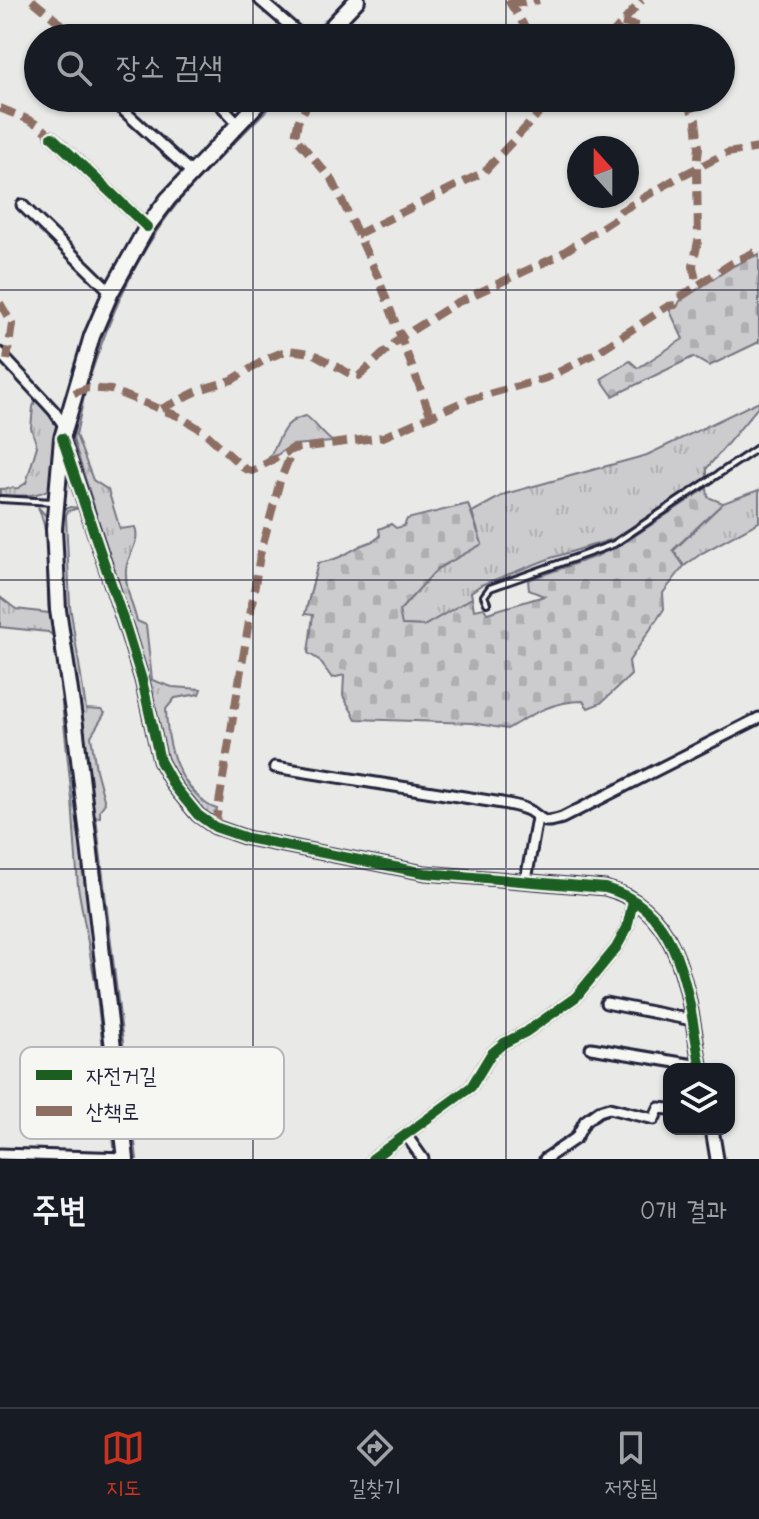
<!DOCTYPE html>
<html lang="ko">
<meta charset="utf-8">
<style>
body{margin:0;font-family:"Comic Neue","Poor Story",sans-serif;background:#242831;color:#f1f3f6}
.controls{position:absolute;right:24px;bottom:24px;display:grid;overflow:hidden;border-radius:16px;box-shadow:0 2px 6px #0004}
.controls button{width:72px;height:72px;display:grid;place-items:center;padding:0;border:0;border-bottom:2px solid #363941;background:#171b24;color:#f1f3f6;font:40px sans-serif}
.compass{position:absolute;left:567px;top:136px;width:72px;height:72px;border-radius:50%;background:#171b24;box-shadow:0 2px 6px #0004;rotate:339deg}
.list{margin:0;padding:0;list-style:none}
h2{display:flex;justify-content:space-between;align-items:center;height:104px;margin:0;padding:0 32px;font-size:34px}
h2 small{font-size:26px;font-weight:400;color:#9ea1a6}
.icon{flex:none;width:44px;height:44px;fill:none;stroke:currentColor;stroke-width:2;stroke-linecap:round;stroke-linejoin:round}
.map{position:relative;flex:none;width:759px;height:1159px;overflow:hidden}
.search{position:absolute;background:#171b24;box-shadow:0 2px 6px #0004;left:24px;right:24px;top:24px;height:88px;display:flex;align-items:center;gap:20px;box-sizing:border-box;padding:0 28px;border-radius:44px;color:#9ea1a6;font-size:30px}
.sheet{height:248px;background:#171b24}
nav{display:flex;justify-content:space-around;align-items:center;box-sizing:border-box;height:112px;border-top:2px solid #363941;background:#171b24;font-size:22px;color:#9ea1a6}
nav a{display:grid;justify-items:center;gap:4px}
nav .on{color:#c8321e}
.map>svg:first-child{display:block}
.grass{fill:url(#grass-tufts);stroke:#777784;stroke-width:2}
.cemetery{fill:url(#cemetery-stones);stroke:#777784;stroke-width:2}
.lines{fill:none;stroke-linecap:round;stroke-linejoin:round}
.service-casing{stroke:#22223b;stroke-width:10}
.minor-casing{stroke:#22223b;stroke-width:15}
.tertiary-casing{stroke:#22223b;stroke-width:17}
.primary-casing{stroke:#22223b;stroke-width:20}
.service{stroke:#f6f6f2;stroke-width:4}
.minor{stroke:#f6f6f2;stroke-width:9}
.tertiary{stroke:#f6f6f2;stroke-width:11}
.primary{stroke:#f6f6f2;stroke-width:14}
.quiet{stroke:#8d6e63;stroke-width:8;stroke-dasharray:16 8;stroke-linecap:butt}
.cycleway-casing{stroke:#f6f6f2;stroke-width:15}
.cycleway{stroke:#1b5e20;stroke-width:10}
.grid{fill:none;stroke:#22223b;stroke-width:2;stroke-opacity:0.55}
.key{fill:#f6f6f2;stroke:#b6b6bb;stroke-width:2}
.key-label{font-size:22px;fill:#22223b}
</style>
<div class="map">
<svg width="759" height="1159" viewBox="0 0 759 1159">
<defs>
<pattern id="grass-tufts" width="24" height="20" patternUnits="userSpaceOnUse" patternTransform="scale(2)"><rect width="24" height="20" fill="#ccccce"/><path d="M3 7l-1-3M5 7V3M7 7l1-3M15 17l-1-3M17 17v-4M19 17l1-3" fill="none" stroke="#afafb2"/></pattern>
<pattern id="cemetery-stones" width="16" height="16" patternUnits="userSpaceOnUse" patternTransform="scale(2)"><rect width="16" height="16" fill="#ccccce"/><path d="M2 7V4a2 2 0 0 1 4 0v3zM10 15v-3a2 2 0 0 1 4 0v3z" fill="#afafb2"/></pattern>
</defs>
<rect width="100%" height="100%" fill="#e9e9e7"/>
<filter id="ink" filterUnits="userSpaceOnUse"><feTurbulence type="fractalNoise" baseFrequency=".0125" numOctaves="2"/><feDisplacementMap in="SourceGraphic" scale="16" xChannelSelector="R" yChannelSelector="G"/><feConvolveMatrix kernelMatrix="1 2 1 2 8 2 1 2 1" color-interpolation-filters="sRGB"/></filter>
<g filter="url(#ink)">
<g class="grass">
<path d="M 267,98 L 278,98 C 246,132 211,165 180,200 C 135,254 108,321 87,386 L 81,388 L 105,315 L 159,218 Z"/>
<path d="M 85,392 L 76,435 L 93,480 L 108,490 L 120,529 L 135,527 C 141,543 127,554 126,570 C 125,589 132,603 137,621 L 146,625 L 152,680 L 172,687 L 201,689 L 199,694 L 175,698 L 166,709 C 167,740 173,772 196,794 C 203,801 208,807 217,809 L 213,820 L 204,814 L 177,782 L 166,755 L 147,676 L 73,439 L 80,394 Z"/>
<path d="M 36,399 L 58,426 C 55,483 67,499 0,495 L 0,489 L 18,488 L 26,483 L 37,446 L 31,428 L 33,407 Z"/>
<path d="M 759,401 L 759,406 L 707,468 L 707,478 L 613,539 L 551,558 L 481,585 L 471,592 L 472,598 L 424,626 L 401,625 L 399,611 L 437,569 L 482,544 L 472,512 L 505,494 L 647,455 Z"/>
<path d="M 306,416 C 313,420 322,434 333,442 L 292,445 L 265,463 C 281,445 278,421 306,416 Z"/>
<path d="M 759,490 L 759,522 L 702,553 L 684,566 L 673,551 L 723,503 Z"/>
<path d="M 38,507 L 48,518 L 50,531 L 120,1155 L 115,1155 L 96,987 L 78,887 L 72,800 L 55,637 L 48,632 L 0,627 L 0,597 L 16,609 L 49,613 C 45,578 53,540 38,507 Z"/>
<path d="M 70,507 L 79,508 L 68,511 L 66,515 L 70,606 L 86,709 L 101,710 L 105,713 L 91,736 L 96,770 L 105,803 L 100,810 L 100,817 L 96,817 L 137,1159 L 131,1159 L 68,635 L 61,511 Z"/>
</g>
<g class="cemetery">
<path d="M 759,254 L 759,342 L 709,366 L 693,357 L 613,396 L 601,379 L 630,361 L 638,368 L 683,339 L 669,309 L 677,307 L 680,301 L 733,266 Z"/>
<path d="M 707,488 L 708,497 L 723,503 L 673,550 L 684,566 L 663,593 L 664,609 L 629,661 L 631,675 L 601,703 L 588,708 L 583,701 C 553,701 532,714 507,729 L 472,723 L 356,719 L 343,696 L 344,675 L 332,678 L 319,660 L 308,653 L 313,615 L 305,614 L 318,563 C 338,560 345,554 362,545 C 370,542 374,542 380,536 L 379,529 L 391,524 L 396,528 L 404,526 L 407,519 L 468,504 L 482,544 L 437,569 L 399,611 L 402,625 L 424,626 L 472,598 L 474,610 L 484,608 L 487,613 L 544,596 L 529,590 L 528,580 L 597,556 L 627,541 Z"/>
</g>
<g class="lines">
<defs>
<g id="service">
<path d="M 0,499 L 53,502"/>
<path d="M 487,603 L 484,596 L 490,588 L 614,544 L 759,447"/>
</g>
<g id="minor">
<path d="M 260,0 L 304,38"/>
<path d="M 110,98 L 192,173"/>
<path d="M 214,98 L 238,123"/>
<path d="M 52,137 L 147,227"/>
<path d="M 22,205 L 111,292"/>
<path d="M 0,353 L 54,411 L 65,427"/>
<path d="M 275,767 L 502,803 C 511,805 522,806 530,811 C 545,821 542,824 562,818 L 759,718"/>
<path d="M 526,880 L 537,818"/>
<path d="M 606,1003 L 692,1020"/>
<path d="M 591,1048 L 700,1066"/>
<path d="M 406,1135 L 423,1159"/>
<path d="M 0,1154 L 126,1158"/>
<path d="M 372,1159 L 471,1087 L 491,1054 L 504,1043 L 526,1032 L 576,997 L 616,948 L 627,928 L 633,901"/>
<path d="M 545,1159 L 576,1138 L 585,1121 L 599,1111 L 609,1108 L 654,1119 L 659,1108 L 669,1109"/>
</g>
<g id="tertiary">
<path d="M 64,442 L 126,628 L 142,680 L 160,761 L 174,786 L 198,815 L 215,827 L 247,838 L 425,873 L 605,888 C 686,909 688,1003 701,1069"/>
<path d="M 712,1129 L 717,1159"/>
</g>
<g id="primary">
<path d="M 321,38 L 357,0"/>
<path d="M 126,1159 L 75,725 L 58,610 L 54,529 L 62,438 L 92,336 L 111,292 L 147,227 L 168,199 L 263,98"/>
</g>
</defs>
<use href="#service" class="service-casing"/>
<use href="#minor" class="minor-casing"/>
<use href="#tertiary" class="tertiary-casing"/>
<use href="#primary" class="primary-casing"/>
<use href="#service" class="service"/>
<use href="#minor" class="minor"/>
<use href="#tertiary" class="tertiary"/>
<use href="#primary" class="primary"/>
<g class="quiet">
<path d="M 32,0 L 61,24 L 89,38"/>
<path d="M 508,0 L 532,38"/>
<path d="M 509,1 L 524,3 L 539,0"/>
<path d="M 622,23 L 638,26 L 648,38"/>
<path d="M 609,38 L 642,0"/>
<path d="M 311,98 L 298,122 L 295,137 L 333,181 L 378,277 L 430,414"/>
<path d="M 685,98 L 696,120 L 699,147 L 697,168 L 698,241 L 693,266 L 697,286"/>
<path d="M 0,108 C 20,117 37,120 52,137"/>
<path d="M 356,235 L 484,172 L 553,98"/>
<path d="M 0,303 L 12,324 L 7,360"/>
<path d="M 74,393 L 88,388 L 111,390 L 178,416 L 202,430 L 245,469 L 252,471 L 293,449 L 383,437 L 467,400 L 547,378 L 596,353 L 668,306 L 675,305 L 677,299 L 732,263 L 759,250"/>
<path d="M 161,409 L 202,389 L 232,380 L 268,358 L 288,350 L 312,353 L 352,375 L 359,376 L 400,338 L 456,303 L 558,256 L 613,220 L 621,211 L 677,178 L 727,153 L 759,148"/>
<path d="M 215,827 L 260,555 L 280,481 L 293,449"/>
</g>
<defs>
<g id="cycleway">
<path d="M 52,137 L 147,227"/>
<path d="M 62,438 L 126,628 L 142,680 L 160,761 L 174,786 L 198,815 L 215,827 L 247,838 L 425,873 L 605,888 C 686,909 688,1003 701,1069"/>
<path d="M 372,1159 L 471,1087 L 491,1054 L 504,1043 L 526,1032 L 576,997 L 616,948 L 627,928 L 633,901"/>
</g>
</defs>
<use href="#cycleway" class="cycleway-casing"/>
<use href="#cycleway" class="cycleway"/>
</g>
</g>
<path class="grid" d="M 253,0 L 253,38M 506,0 L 506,38M 253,98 L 253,1159M 506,98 L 506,1159M 0,290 L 759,290M 0,580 L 759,580M 0,869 L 759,869"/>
<rect x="20" y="1047" width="264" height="92" rx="12" class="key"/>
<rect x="36" y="1070" width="36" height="10" fill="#1b5e20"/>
<rect x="36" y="1106" width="36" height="10" fill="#8d6e63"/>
<g class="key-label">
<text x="86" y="1083">자전거길</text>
<text x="86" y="1119">산책로</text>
</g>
</svg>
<div class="controls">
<button><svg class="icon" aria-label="layers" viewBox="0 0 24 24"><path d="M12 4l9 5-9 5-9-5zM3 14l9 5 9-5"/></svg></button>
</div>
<svg class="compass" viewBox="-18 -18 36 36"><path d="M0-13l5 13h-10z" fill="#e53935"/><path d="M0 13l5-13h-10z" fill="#9ea1a6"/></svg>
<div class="search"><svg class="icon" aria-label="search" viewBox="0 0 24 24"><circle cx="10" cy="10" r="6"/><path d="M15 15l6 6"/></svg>장소 검색</div>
</div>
<section class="sheet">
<h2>주변<small>0개 결과</small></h2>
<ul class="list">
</ul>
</section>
<nav>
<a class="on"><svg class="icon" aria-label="map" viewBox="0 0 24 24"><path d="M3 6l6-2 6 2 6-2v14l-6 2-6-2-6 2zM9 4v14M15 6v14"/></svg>지도</a>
<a><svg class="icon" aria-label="directions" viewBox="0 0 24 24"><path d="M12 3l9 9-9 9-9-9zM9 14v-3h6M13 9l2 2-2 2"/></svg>길찾기</a>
<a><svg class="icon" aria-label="saved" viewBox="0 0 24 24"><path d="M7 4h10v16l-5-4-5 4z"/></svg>저장됨</a>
</nav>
